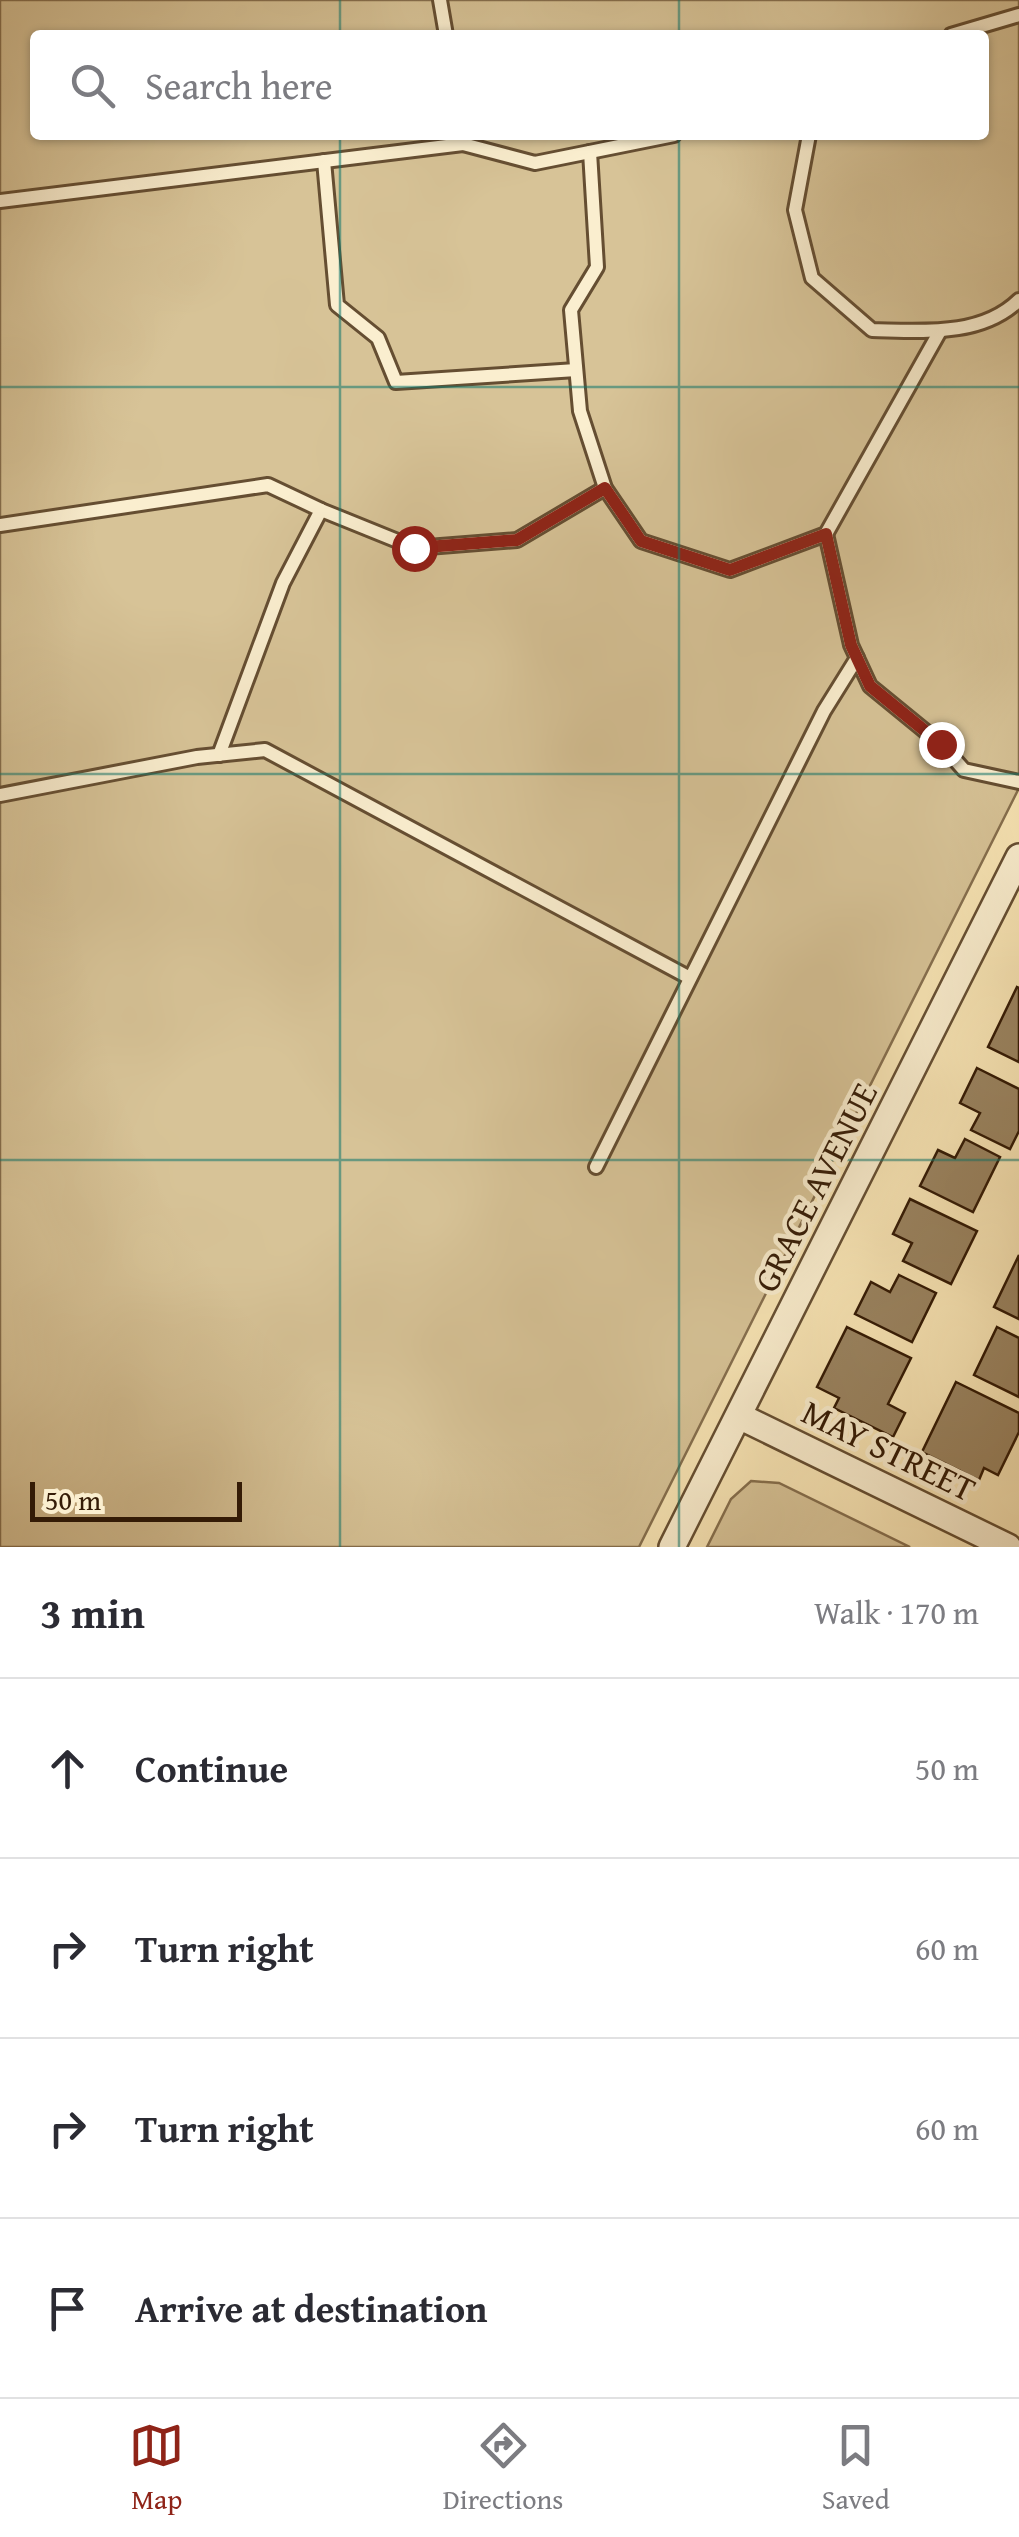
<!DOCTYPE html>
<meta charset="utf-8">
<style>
body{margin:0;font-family:"Gentium Book Plus",serif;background:#f2f2f3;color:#2b2b33}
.scale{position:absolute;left:30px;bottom:25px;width:212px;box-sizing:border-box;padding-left:10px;border:5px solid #341b06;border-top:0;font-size:28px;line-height:35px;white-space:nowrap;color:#341b06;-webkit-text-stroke:8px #faeecf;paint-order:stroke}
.stop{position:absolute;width:30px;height:30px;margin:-22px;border:8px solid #8f2418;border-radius:50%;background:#fff}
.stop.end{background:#8f2418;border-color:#fff;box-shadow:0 2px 10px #0008}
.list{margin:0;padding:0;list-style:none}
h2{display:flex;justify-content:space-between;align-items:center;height:130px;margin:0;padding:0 40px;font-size:42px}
h2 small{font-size:32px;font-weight:400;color:#7c7c81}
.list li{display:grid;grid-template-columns:65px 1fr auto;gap:30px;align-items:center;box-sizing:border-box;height:180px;padding:0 40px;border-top:2px solid #e1e1e2}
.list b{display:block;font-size:38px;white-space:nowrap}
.list em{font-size:32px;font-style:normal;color:#7c7c81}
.icon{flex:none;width:55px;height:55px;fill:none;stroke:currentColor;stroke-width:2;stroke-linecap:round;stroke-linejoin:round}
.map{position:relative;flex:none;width:1019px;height:1547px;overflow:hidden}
.search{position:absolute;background:#fff;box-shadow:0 2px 8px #0004;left:30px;right:30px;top:30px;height:110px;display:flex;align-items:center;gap:25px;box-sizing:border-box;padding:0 35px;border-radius:10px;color:#7c7c81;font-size:38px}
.sheet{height:850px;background:#fff}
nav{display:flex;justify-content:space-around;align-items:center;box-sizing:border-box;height:140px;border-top:2px solid #e1e1e2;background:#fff;font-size:28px;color:#7c7c81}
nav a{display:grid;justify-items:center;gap:5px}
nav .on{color:#8f2418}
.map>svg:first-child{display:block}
.green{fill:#d7c397;stroke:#866f4e;stroke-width:2.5;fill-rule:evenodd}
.building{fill:#9a8461;stroke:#341b06;stroke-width:2.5}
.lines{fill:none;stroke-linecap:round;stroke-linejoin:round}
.service-casing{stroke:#654e32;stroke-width:18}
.minor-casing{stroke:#654e32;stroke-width:30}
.service{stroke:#faeecf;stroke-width:12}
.minor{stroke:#faeecf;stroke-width:25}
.route{stroke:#8f2418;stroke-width:12}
.grid{fill:none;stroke:#0f766e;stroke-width:2.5;stroke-opacity:0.55}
.labels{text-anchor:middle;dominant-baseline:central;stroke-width:9;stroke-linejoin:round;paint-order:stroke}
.street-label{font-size:35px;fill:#341b06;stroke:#faeecf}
</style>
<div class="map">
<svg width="1019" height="1547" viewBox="0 0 1019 1547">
<rect width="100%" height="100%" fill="#f8e5b5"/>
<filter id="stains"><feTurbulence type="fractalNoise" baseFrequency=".002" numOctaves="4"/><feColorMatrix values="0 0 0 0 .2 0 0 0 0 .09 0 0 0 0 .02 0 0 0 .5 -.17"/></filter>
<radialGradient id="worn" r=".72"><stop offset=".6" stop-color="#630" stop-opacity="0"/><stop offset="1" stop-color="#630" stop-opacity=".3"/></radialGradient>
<g class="green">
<path d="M 0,0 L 1019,0 L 1019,788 L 639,1547 L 0,1547 ZM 35,35 L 984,35 L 984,135 L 35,135 Z"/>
<path d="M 751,1481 L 779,1483 L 910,1547 L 707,1547 L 731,1499 Z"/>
</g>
<g class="building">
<path d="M 1017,987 L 1019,988 L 1019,1062 L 988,1047 Z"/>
<path d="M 977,1068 L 1019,1089 L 1019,1131 L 1010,1149 L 971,1130 L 980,1113 L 960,1103 Z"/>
<path d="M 965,1139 L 1000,1157 L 973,1212 L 920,1186 L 938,1150 L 955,1158 Z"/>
<path d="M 910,1199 L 977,1231 L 951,1284 L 903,1261 L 912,1243 L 893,1234 Z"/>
<path d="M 1019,1255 L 1019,1319 L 994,1307 Z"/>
<path d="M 899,1275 L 936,1293 L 912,1342 L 855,1314 L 871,1282 L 890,1292 Z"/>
<path d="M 847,1327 L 911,1358 L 888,1404 L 905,1413 L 893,1437 L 834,1408 L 839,1398 L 817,1387 Z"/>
<path d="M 997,1327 L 1019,1338 L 1019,1397 L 974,1375 Z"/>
<path d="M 956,1382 L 1019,1413 L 1019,1432 L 998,1475 L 984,1468 L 979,1480 L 922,1452 Z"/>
</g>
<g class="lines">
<defs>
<g id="service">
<path d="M 440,0 L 446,35"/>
<path d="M 951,35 L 1019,15"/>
<path d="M 462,135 L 463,144 L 535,163 L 674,135"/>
<path d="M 809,135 L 795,210 L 812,278 L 872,330 C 923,331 981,337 1019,300"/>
<path d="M 590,152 L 597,267 L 571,310 L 580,411 L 605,488 L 641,541 L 730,570 L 826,534 L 940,331"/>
<path d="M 324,161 L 337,305 L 378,338 L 396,382 L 576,370"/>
<path d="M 0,201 L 463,144"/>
<path d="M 321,510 L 415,548 L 517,540 L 605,488"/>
<path d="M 0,525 L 268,485 L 321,510 L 283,583 L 219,755"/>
<path d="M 826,534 L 851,645 L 870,686 L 941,744 L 964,770 L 1019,782"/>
<path d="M 0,795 L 197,757 L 265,750 L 690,978"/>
<path d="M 596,1167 L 824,711 L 857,658"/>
</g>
<g id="minor">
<path d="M 739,1416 L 1008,1547"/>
<path d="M 672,1547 L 1019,857"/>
</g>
</defs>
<use href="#service" class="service-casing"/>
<use href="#minor" class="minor-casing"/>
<use href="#service" class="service"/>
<use href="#minor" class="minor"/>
</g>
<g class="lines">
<path class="route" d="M 414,548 L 517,540 L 605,488 L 641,541 L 730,570 L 826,534 L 851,645 L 870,686 L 941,744"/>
</g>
<path class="grid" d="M 340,0 L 340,35M 679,0 L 679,35M 340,135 L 340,1547M 679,135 L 679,1547M 0,387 L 1019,387M 0,774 L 1019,774M 0,1160 L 1019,1160"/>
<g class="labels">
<g class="street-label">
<text transform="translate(815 1187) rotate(-63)">GRACE AVENUE</text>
<text transform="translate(889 1450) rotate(26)">MAY STREET</text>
</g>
</g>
<rect width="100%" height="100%" filter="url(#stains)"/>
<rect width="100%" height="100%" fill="url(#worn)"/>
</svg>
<div class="scale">50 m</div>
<div class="stop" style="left:414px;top:548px"></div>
<div class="stop end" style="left:941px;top:744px"></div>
<div class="search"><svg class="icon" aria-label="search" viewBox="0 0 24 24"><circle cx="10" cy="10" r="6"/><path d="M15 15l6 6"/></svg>Search here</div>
</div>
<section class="sheet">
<h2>3 min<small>Walk · 170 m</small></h2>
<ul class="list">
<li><svg class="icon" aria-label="ahead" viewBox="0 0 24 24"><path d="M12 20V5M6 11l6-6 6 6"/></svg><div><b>Continue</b></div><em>50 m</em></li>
<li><svg class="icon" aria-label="right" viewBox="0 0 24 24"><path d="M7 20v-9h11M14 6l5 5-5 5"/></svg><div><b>Turn right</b></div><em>60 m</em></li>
<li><svg class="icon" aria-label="right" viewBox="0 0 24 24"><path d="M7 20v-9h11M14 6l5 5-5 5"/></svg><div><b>Turn right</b></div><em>60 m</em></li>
<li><svg class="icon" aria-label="arrive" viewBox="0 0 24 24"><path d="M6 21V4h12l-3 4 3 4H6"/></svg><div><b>Arrive at destination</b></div></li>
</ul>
</section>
<nav>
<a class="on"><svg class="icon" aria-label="map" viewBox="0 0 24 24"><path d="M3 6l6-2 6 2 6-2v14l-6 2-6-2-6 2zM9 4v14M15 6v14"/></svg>Map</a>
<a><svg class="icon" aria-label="directions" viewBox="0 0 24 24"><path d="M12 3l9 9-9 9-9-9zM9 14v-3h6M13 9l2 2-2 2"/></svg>Directions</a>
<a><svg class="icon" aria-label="saved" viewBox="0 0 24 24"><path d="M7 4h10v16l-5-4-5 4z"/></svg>Saved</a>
</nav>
